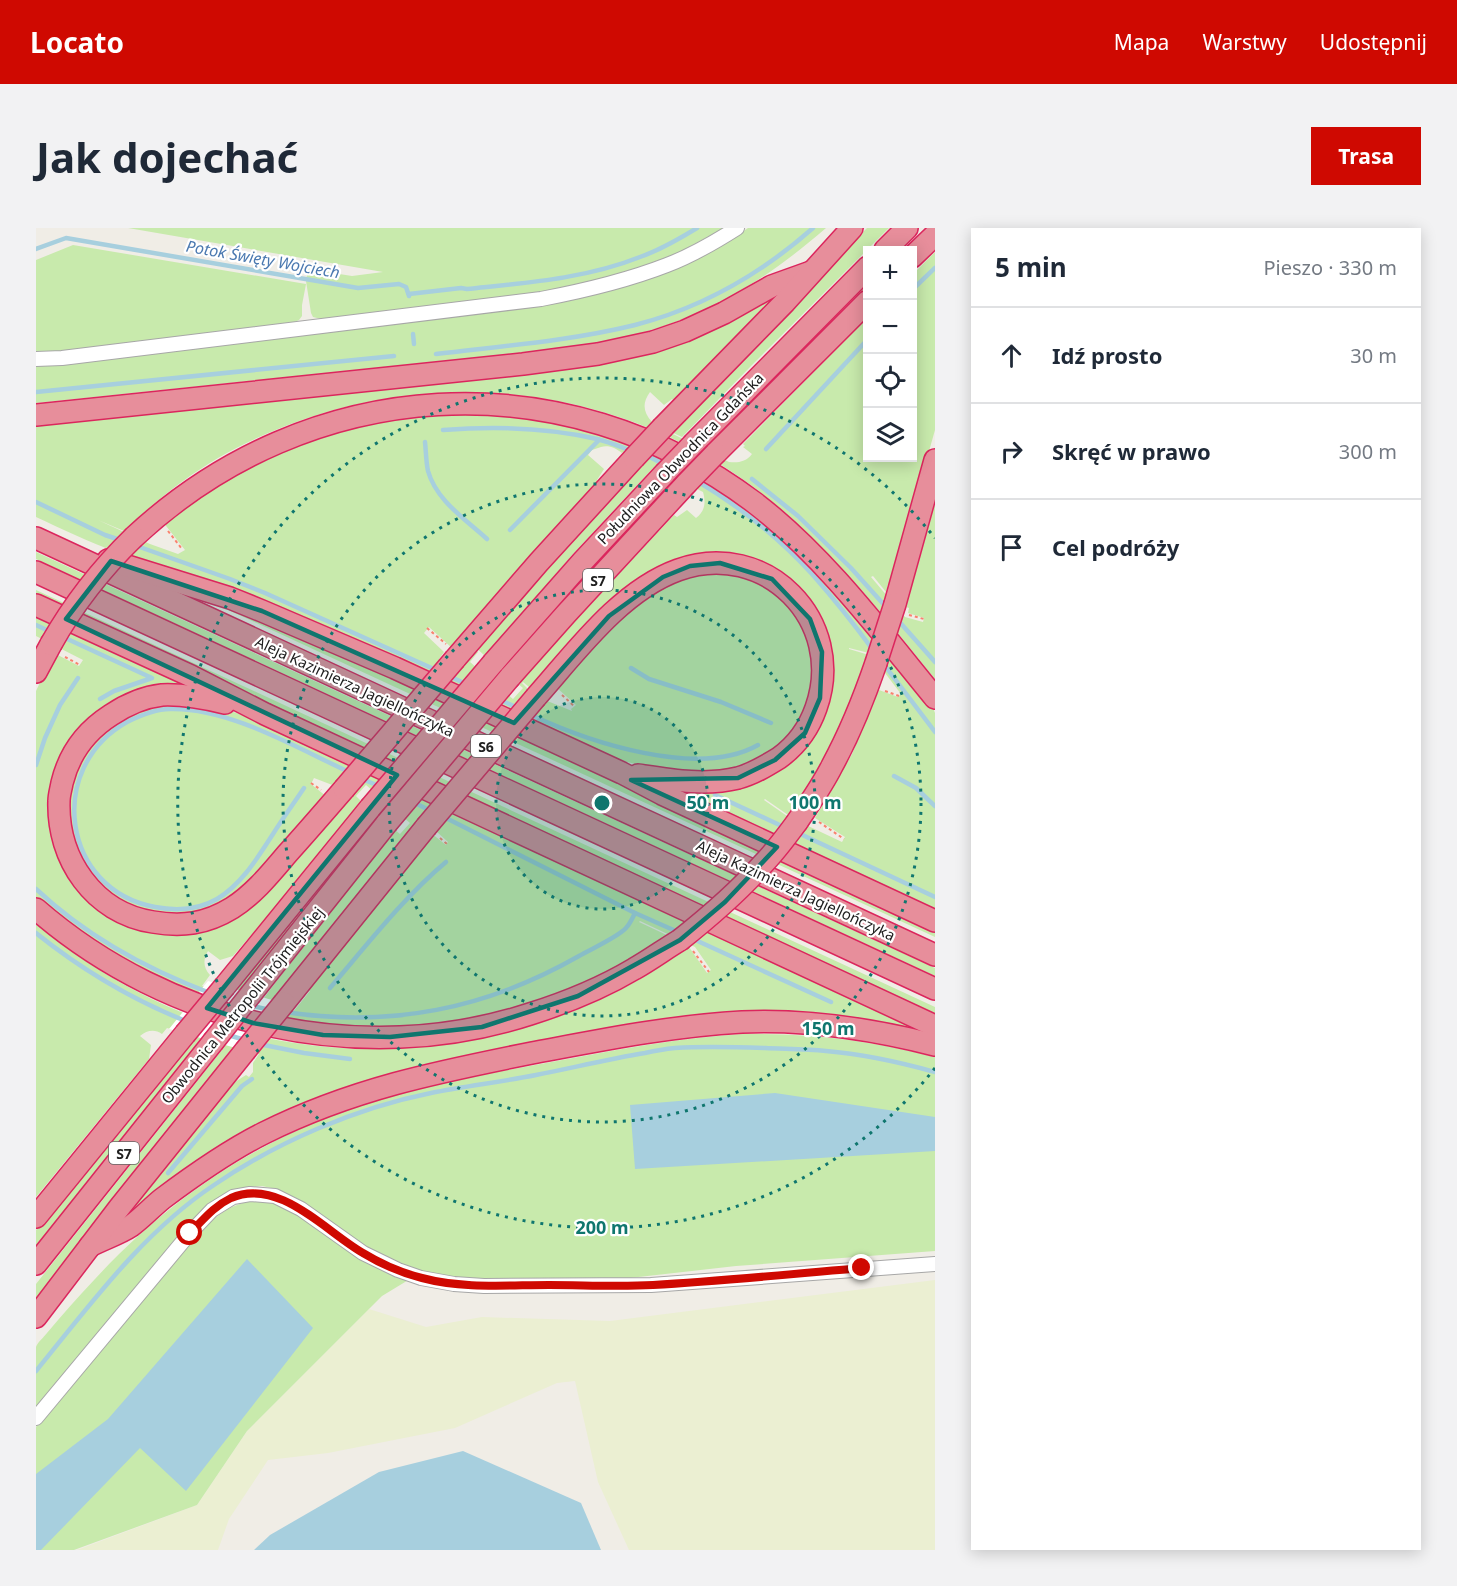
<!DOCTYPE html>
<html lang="pl">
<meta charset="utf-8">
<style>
body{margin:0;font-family:"Noto Sans",sans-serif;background:#f2f2f3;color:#1f2937}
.controls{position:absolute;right:18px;top:18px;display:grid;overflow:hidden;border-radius:0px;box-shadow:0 3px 15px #0003}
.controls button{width:54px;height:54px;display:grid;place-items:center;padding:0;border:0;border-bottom:2px solid #e0e1e3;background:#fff;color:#1f2937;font:30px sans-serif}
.stop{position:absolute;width:18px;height:18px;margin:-14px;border:4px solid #cf0901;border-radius:50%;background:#fff}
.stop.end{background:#cf0901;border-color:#fff;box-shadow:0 2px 6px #0008}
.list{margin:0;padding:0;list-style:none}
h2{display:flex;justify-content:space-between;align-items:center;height:78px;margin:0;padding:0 24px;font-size:26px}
h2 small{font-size:20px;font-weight:400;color:#747a83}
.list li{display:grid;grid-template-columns:39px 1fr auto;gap:18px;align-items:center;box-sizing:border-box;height:96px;padding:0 24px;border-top:2px solid #e0e1e3}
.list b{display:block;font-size:22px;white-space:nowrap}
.list em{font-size:20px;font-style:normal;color:#747a83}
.icon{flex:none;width:33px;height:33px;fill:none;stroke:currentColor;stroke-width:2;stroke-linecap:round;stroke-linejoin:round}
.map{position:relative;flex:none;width:899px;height:1322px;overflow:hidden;border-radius:0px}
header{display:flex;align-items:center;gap:36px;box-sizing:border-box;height:84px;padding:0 30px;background:#cf0901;color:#fff}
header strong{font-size:28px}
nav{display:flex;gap:33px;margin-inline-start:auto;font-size:21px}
.intro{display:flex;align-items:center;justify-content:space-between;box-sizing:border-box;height:144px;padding:0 36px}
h1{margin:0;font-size:42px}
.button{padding:15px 27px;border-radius:0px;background:#cf0901;color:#fff;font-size:21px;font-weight:700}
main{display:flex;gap:36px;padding:0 36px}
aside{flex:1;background:#fff;border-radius:0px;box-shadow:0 3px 15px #0003}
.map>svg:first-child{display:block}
.farmland{fill:#ebefd2}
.grass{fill:#c8eaac;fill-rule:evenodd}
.water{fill:#a7cfde}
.pier{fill:#fff}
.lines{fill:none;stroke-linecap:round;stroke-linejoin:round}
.stream{stroke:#a7cfde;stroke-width:4.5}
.minor-casing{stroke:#a7a7a7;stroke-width:16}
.highway-casing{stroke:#db265d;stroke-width:24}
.path{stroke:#f9826e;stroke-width:2;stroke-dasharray:3 3;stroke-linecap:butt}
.minor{stroke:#fff;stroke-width:14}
.highway{stroke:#e78e9b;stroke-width:21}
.highway-bridge-casing{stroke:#db265d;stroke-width:24;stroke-linecap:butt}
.highway-bridge{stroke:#e78e9b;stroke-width:21}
.route{stroke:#cf0901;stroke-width:8}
.marked{fill:#0f766e;fill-opacity:0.2;stroke:#0f766e;stroke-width:4.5;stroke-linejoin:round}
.ring{fill:none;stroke:#0f766e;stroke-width:3;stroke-dasharray:3 6}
.labels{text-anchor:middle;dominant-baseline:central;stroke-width:4.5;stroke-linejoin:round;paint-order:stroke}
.shield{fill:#fff;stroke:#636363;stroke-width:1.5}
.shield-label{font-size:14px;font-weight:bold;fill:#202020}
.street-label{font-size:15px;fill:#202020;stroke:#fff}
.water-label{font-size:16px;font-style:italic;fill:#4b79b0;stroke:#fff}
.centre{fill:#0f766e;stroke:#fff;stroke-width:3}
.ring-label{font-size:18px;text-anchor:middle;font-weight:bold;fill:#0f766e;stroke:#fff;stroke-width:4.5;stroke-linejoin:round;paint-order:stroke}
</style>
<header>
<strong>Locato</strong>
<nav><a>Mapa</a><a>Warstwy</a><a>Udostępnij</a></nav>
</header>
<div class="intro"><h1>Jak dojechać</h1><a class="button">Trasa</a></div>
<main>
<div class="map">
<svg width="899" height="1322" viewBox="0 0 899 1322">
<rect width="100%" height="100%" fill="#f0ede6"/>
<path class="farmland" d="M 899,1052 L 899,1322 L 593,1322 L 562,1254 L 539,1153 L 521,1155 L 419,1200 L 292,1225 L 232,1232 L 193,1291 L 182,1322 L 41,1322 L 161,1277 L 211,1203 L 333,1081 L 390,1099 L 446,1089 L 574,1093 Z"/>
<g class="grass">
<path d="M 92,0 L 688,0 L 638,27 L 579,48 L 511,63 L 285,91 L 277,89 L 275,85 L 270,53 L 272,41 L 316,48 L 347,44 Z"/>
<path d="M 712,0 L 790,0 C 728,54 662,94 581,111 C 552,117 523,120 494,124 L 0,175 L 0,137 L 533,73 L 561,66 L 617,49 L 699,9 Z"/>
<path d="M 831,0 L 853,0 L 716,137 L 646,209 L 631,202 Z"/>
<path d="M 37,17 L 270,56 L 266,77 L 266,88 L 263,92 L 259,94 L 25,123 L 0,123 L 0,32 Z"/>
<path d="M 899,24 L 899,202 L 855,357 L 852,356 L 850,364 L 837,348 L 835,349 L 869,389 L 887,394 L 888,390 L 872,385 L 873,380 L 870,379 L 899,275 L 899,451 C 844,383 789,313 719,260 C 563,143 350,134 182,230 C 148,250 117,275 88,303 L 62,292 L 114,316 L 142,326 L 149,322 L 127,294 C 282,165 503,148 674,254 C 725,286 767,328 807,372 C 832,400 855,429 879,458 C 884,465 897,477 899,485 C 899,489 899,496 899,501 C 899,514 899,527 899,540 C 899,589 899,637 899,686 L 628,559 L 627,558 L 630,556 C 662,561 693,561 723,548 C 789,521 814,435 772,377 C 757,357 735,340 710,334 C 680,326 649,330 622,345 C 572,371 536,422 499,464 L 487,454 L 486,455 L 495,464 L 494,466 L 536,483 L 535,481 L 540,477 L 520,459 C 551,424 581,383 623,360 C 642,350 662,343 683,344 C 747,347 793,411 774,472 C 766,497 751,516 729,529 C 692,551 646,548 607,538 C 568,529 532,512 496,495 C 447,472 398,448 349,427 C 329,419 310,412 291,403 C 260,390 230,375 199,363 C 160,349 119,339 80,324 C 53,314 26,301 0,289 L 0,195 L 352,159 L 568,133 L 618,122 L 646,113 L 694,92 L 742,65 L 743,68 L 740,71 L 640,174 L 636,171 L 628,177 L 614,164 C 606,175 607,184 616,194 L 615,195 L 693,234 C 702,235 710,234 716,226 L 707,219 L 709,218 L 707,216 L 831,90 L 832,230 L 876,230 L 877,46 ZM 565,219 C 573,217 579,220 586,225 L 587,224 L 602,232 L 530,311 L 436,416 L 450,429 L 536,327 L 617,240 L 636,249 L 566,324 L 463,440 L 468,444 L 529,375 L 643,252 L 667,264 C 670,275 669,283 660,290 L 651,282 L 641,289 L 638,287 L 481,455 L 487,460 L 477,471 L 434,434 L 442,424 L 437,420 L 420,439 L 403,431 L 408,424 L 388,405 L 393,399 L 416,420 L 564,255 L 561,252 L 568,241 L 552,227 L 556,222 ZM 813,420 L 833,425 L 833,424 L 865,466 L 862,469 L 843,462 L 816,526 L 779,590 L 809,609 L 806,614 L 751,588 L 728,572 L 729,571 L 755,589 C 788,538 814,485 833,427 L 813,421 Z"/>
<path d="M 831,50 L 831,61 L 672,222 L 665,218 Z"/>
<path d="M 0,324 L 899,740 L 899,748 L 0,331 Z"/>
<path d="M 0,362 L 899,779 L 899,789 L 0,372 Z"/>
<path d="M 173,373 L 193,375 L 899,699 L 899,709 Z"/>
<path d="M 0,386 L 150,456 L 147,459 C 109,457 72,470 46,499 C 26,521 15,549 14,578 C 11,662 90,722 171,700 C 193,694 211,681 228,665 L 312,563 L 278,550 L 275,556 L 291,569 C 263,604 234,648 196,673 C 171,689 142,693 113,688 C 97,684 82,676 69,666 C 0,605 32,480 129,473 C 159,471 191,480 218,492 L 882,799 L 883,801 L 882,803 C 867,803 849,797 834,794 C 805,789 776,786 748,786 C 670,784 594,798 518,813 C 452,825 384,836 319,858 C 234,886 156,931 89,991 L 87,991 L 86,988 L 196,852 L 199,854 L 210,847 L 213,849 L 217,844 L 217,835 L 223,826 L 200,819 L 205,822 L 0,1076 L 0,1056 L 190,817 L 168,811 L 0,1023 L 0,1002 L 158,808 L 131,800 L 126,806 C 119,801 111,802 104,808 L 115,817 L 113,831 L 0,969 L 0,696 C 32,722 65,745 102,764 C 238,836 405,838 547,779 C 585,764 619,743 653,719 L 671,745 L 675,742 L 659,719 L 604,693 L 603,694 L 635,709 C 607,727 579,745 548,758 C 398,825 221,814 80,729 C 51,712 25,691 0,669 L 0,463 L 18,425 L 43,438 L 47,432 L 0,408 ZM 330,557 L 374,595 L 364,606 L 358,601 L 314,655 L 228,770 L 244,774 L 373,615 L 370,612 L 383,596 L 401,604 L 412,614 L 410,617 L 395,605 L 271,760 L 274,763 L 257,784 L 166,758 L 174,747 C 167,740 167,731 172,723 L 184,732 L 197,728 L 281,631 L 327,575 L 320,568 Z"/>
<path d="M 340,585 L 345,589 L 207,763 L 197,761 Z"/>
<path d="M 706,806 C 775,805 833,812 899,829 L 899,1023 L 700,1038 L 585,1051 L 478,1052 L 431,1051 L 387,1044 L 341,1027 L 260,970 L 240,961 L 226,958 L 206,960 L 188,966 L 176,975 L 0,1183 C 0,1168 0,1153 0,1138 C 0,1132 0,1125 0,1119 C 1,1115 8,1109 11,1105 C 26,1087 42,1069 59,1051 C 131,973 219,913 320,879 C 381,857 446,847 510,835 C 575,823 640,810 706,806 Z"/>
<path d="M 221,973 L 240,976 L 253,981 L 374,1051 L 346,1068 L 211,1203 L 161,1277 L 38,1322 L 0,1322 L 0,1199 L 155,1013 C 174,994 192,974 221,973 Z"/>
</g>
<g class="water">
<path d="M 739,865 L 899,889 L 899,923 L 599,941 L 594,877 Z"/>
<path d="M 211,1031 L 277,1100 L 150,1263 L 104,1220 L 5,1322 L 0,1322 L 0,1246 L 72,1191 Z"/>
<path d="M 427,1223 L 545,1275 L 565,1322 L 218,1322 L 234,1307 L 343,1244 Z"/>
</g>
<path class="pier" d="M 172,753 L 259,779 L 221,826 L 133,801 Z"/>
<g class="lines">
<g class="stream">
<path d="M 0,21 L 30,10 L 322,60 L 363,56 L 370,59 L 373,68"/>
<path d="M 876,62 L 899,40"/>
<path d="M 373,66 L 425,60 L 431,61 C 488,55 549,51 604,29 C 624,22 643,11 661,0"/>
<path d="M 377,106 L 378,116"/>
<path d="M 400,126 C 466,118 534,113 599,97 C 665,80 726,45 777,0"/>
<path d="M 0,164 L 358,128"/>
<path d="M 407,202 C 459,198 510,199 561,211 C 573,214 585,219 596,223"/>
<path d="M 389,214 C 390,223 390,234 392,243 C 400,272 429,291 451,311"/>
<path d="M 730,221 L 832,111"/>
<path d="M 610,227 L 629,237"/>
<path d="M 716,251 L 762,288 L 815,340 L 850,379"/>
<path d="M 661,253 C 703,278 743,310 776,346 C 798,371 818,396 837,422"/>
<path d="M 0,274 L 69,307 L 84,312"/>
<path d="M 474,302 L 563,212"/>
<path d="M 98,317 L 194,351 L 229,365 L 400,442"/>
<path d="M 860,390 L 899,434"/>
<path d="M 0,397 L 17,405"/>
<path d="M 27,409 L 116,450 L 78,463 L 64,471"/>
<path d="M 846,434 L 899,504"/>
<path d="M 595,440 L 613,451 L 685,474 L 735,495"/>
<path d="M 413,448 L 430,456"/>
<path d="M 462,471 L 482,480"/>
<path d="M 495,487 C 553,514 662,551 722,517"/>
<path d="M 0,537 L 9,510 L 24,477 L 42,450"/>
<path d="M 858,548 L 880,560 L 899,578"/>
<path d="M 326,551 L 343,558"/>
<path d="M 268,560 C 258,575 247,590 237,606 C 222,629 206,656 181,671 C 162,682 140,683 119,679 C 26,662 9,540 91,494 C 105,487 119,481 134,481 C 192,479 261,520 313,544"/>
<path d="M 679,567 L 750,600"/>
<path d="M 375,573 L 395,583"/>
<path d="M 408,589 L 599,685 L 642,704"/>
<path d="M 760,604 L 899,669"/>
<path d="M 0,661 C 50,708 110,741 174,765"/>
<path d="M 0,705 C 46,742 97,772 152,794"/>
<path d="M 655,710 L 795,774"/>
<path d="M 294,760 C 330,718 368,669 410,634"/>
<path d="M 213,777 L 234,782"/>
<path d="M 249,784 C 354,800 450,781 543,728 C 555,721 582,709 590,700 C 594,696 597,689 599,685"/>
<path d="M 192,807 L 209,812"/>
<path d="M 223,816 L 268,825 L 314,831"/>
<path d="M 132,945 L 206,858 L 216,851"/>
<path d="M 0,1143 C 54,1077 106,1005 178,957 C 241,914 320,880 395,865 C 430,858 465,854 500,847 C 536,840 572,831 609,825 C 618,823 629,821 639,820 C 669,818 699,819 729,820 C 750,821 770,821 790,823 C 827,826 863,834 899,844"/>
</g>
<defs>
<g id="minor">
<path d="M 0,131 L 26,130 L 505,71 C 547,63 590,53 631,37 C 655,28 679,14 701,0"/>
<path d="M 0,1190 L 154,1005 L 176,982 L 197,969 L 214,966 L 239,968 L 265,981 L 327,1025 L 362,1042 L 385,1050 L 418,1056 L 448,1058 L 615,1057 L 899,1036"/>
</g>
<g id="highway">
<path d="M 849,22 L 871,0"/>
<path d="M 876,29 L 899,7"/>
<path d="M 0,187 L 487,136 L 562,126 L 617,114 L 649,103 L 688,85 L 736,58 L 775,44"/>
<path d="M 627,199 L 749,74 L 816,0"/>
<path d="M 658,215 L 832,39"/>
<path d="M 680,225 L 832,73"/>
<path d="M 98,309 C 273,146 527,130 719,275 C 788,328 844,403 899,470"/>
<path d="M 0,310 L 899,727"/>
<path d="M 72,332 L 194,370 L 226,383 L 359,440 L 586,545 L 626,566 L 899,693"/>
<path d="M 0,344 L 899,761"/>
<path d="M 859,376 L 899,232"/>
<path d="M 0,377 L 155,448 L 229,486 L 899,798"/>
<path d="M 419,431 L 503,334 L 598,230"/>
<path d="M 457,435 L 546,334 L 629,245"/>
<path d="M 0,444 L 15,416"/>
<path d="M 474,449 L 530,386 L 650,256"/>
<path d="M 500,469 C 540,424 584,363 642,342 C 729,310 811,393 780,480 C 773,500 761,517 743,530 C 730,538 717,546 702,550 C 669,558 635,552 602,547"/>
<path d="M 189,475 C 168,470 147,466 126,467 C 108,469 90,477 75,487 C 50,503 33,526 26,555 C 25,561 23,567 23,573 C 21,631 58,685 117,694 C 146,699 170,696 196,680 C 218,666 234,646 251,626 C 270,605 289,583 308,561"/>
<path d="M 761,594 C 773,576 786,558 796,538 C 814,505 828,470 840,435"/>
<path d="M 0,681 C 133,797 325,841 494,786 C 529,775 566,760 598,741 C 614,732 629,721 644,712"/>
<path d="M 189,758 L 334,580"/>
<path d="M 215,766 L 351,595"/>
<path d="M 248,775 L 390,599"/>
<path d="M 0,989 L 149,806"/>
<path d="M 54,1018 C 67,1011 83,1006 95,998 C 106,990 115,980 126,971 C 158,947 192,923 228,905 C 316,861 401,844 496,825 C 566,812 635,798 706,794 C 771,791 836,801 899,817"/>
<path d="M 0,1036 L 177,814"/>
<path d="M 0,1089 L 83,980 L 209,823"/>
</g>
</defs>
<use href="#minor" class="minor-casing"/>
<use href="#highway" class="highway-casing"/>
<g class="path">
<path d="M 132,303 L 146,321"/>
<path d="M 873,387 L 888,391"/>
<path d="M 391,400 L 410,416"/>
<path d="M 29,429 L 44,437"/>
<path d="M 849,463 L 863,468"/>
<path d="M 526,467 L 539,479"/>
<path d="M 275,555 L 285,562"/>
<path d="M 783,594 L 808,611"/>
<path d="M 404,610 L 411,616"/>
<path d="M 657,723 L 673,744"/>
</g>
<use href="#minor" class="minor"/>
<use href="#highway" class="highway"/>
<defs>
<g id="highway-bridge">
<path d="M 598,230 L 627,199"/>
<path d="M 629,245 L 658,215"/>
<path d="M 650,256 L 680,225"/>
<path d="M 15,416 C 37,377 65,341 98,309"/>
<path d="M 840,435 L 859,376"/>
<path d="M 308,561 L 419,431"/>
<path d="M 334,580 L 457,435"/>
<path d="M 351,595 L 474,449"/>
<path d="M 390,599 L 500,469"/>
<path d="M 644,712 C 673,689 701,665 726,637 C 739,624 750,609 761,594"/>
<path d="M 149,806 L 189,758"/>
<path d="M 177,814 L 215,766"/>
<path d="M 209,823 L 248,775"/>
</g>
</defs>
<use href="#highway-bridge" class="highway-bridge-casing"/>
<use href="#highway-bridge" class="highway-bridge"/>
</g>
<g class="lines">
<path class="route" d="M 154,1005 C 167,992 178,978 195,970 C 243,949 290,1004 327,1025 C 345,1036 366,1045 386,1050 C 427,1061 471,1057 513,1057 C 547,1057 583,1059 617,1057 C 687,1053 756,1046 826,1040"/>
</g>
<path class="marked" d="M 75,333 L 226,383 L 478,495 L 573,388 L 627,349 L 654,338 L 684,335 L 736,351 L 774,391 L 786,424 L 784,470 L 769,505 L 739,532 L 702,550 L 595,552 L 741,619 L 689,674 L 644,712 L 542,768 L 446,799 L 354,809 L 287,807 L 217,795 L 171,780 L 361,547 L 30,391 Z"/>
<circle cx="566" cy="575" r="106" fill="#0f766e" fill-opacity=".12"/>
<g class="ring">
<circle cx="566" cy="575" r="106"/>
<circle cx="566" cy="575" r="213"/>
<circle cx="566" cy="575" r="319"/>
<path d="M899 840A425 425 0 1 1 899 310"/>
</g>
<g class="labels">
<g class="shield">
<rect x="547" y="341" width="30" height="22" rx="4.5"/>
<rect x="435" y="507" width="30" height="22" rx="4.5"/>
<rect x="73" y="914" width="30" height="22" rx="4.5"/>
</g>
<g class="shield-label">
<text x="562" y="352">S7</text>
<text x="450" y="518">S6</text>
<text x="88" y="925">S7</text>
</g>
<g class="street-label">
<text transform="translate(644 230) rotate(-46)">Południowa Obwodnica Gdańska</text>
<text transform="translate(319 458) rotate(25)">Aleja Kazimierza Jagiellończyka</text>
<text transform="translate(760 662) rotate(25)">Aleja Kazimierza Jagiellończyka</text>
<text transform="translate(206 777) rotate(-51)">Obwodnica Metropolii Trójmiejskiej</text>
</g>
<g class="water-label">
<text transform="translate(227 31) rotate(10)">Potok Święty Wojciech</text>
</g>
</g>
<circle cx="566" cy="575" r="9" class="centre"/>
<g class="ring-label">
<text x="672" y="581">50 m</text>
<text x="779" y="581">100 m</text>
<text x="792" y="807">150 m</text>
<text x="566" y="1006">200 m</text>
</g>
</svg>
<div class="controls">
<button>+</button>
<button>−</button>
<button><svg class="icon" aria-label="locate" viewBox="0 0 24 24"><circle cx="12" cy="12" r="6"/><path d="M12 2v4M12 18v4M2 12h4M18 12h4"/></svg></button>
<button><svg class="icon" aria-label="layers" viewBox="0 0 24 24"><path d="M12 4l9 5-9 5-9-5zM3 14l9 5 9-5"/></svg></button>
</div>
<div class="stop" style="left:154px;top:1005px"></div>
<div class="stop end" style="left:826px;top:1040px"></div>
</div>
<aside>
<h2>5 min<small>Pieszo · 330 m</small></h2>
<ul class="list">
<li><svg class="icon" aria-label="ahead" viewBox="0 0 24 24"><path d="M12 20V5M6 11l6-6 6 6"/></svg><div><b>Idź prosto</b></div><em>30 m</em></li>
<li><svg class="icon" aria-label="right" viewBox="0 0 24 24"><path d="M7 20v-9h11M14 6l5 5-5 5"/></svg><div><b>Skręć w prawo</b></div><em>300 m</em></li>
<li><svg class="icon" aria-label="arrive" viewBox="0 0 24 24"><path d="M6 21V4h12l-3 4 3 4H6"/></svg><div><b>Cel podróży</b></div></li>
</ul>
</aside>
</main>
